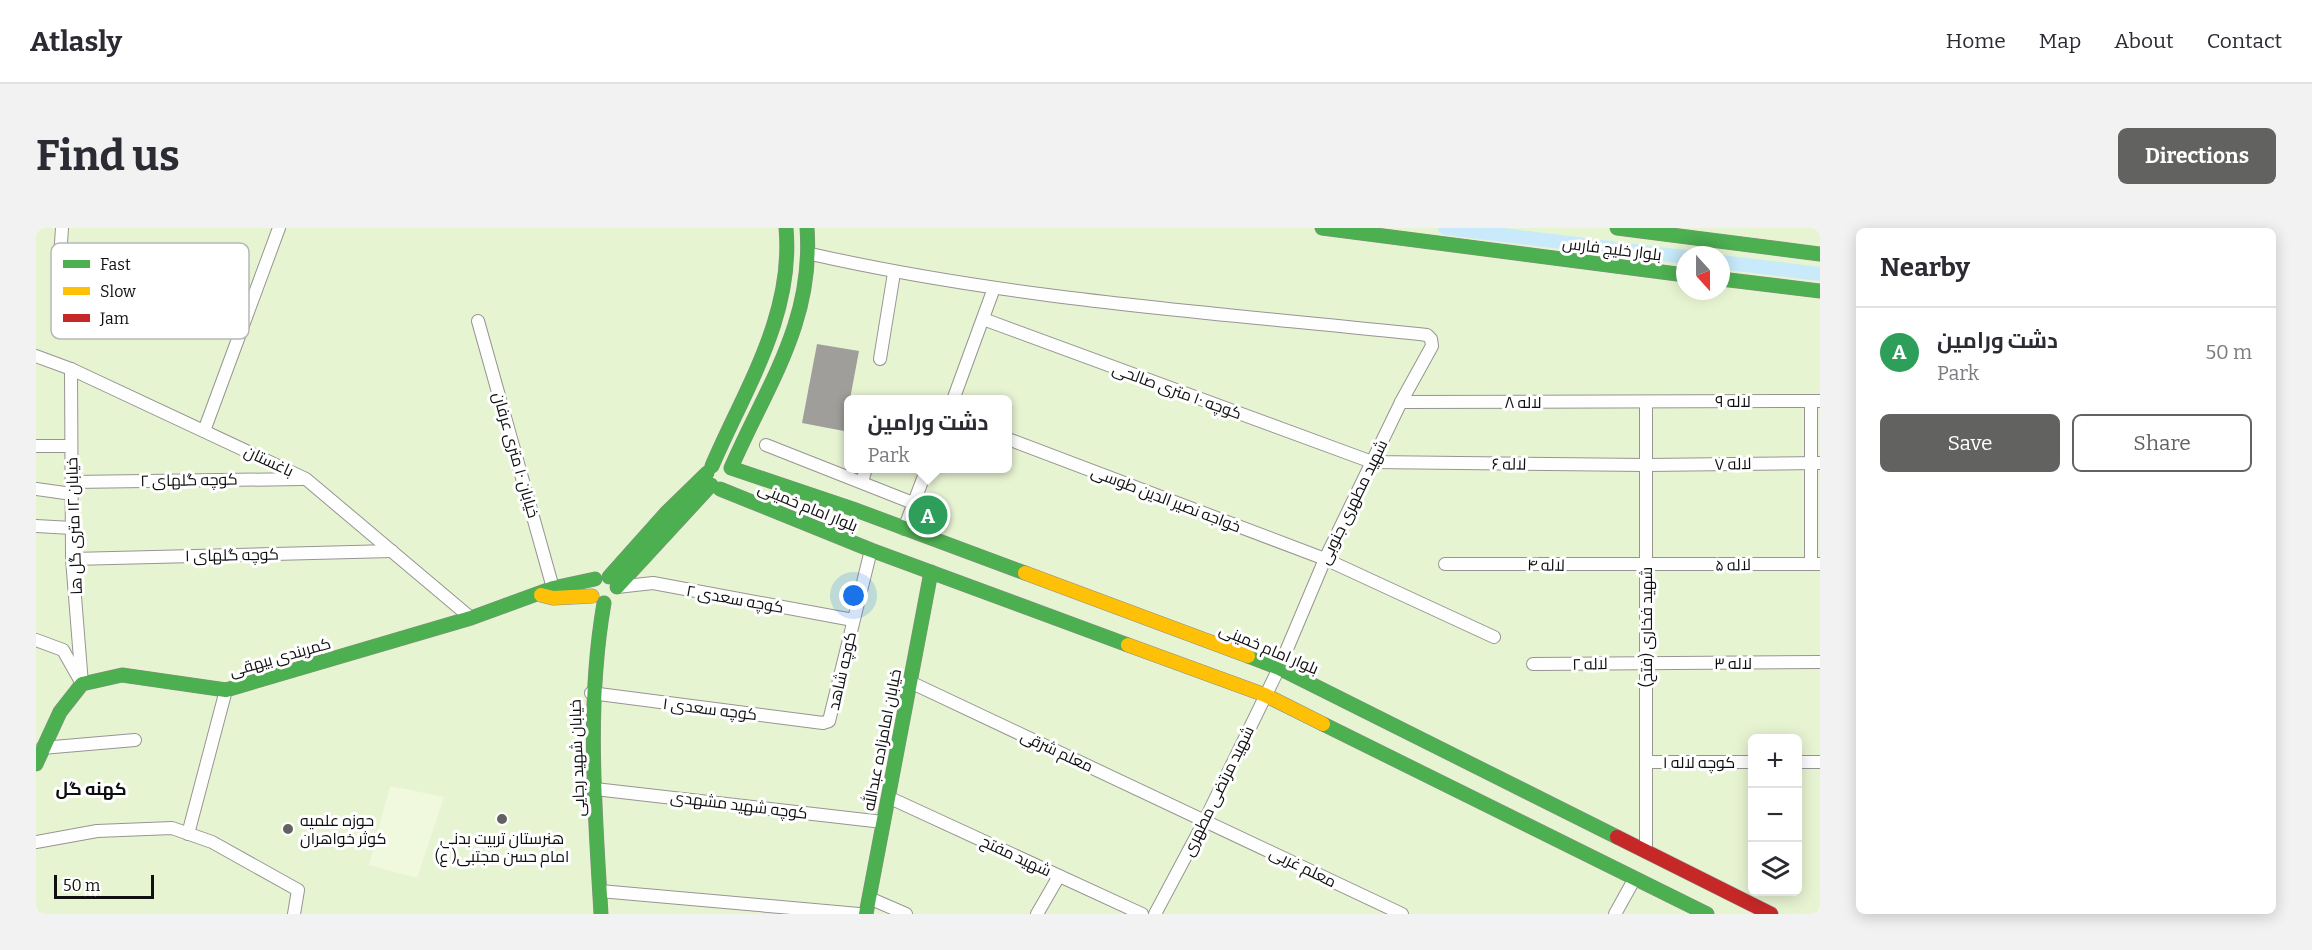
<!DOCTYPE html>
<meta charset="utf-8">
<style>
body{margin:0;font-family:Bitter,Cairo,serif;background:#f2f2f3;color:#2b2b33}
.controls{position:absolute;right:18px;bottom:18px;display:grid;overflow:hidden;border-radius:9px;box-shadow:0 3px 15px #0003}
.controls button{width:54px;height:54px;display:grid;place-items:center;padding:0;border:0;border-bottom:2px solid #e1e1e2;background:#fff;color:#2b2b33;font:30px sans-serif}
.compass{position:absolute;left:1640px;top:18px;width:54px;height:54px;border-radius:50%;background:#fff;box-shadow:0 3px 15px #0003;rotate:159deg}
.scale{position:absolute;left:18px;bottom:15px;width:100px;box-sizing:border-box;padding-left:6px;border:3px solid #0f0f0f;border-top:0;font-size:16px;line-height:21px;white-space:nowrap;color:#0f0f0f;-webkit-text-stroke:4px #fff;paint-order:stroke}
.you{position:absolute;left:818px;top:368px;width:21px;height:21px;margin:-15px;border:4px solid #fff;border-radius:50%;background:#1a73e8;box-shadow:0 0 0 9px #1a73e833}
.badge{display:grid;place-items:center;width:39px;height:39px;border-radius:50%;background:#626260;color:#fff;font-size:20px;font-weight:700}
.pin{position:absolute;translate:-50% -50%;border:3px solid #fff;box-shadow:0 2px 6px #0006}
.popup{position:absolute;left:808px;top:167px;width:168px;height:78px;box-sizing:border-box;display:grid;place-content:center;border-radius:9px;background:#fff;filter:drop-shadow(0 2px 4px #0005);font-size:20px;white-space:nowrap;color:#7c7c81}
.popup b{font-size:22px;color:#2b2b33}
.popup::after{content:'';position:absolute;left:50%;top:100%;margin-left:-12px;border:12px solid transparent;border-top-color:#fff}
.list{margin:0;padding:0;list-style:none}
h2{display:flex;justify-content:space-between;align-items:center;height:78px;margin:0;padding:0 24px;font-size:26px}
h2 small{font-size:20px;font-weight:400;color:#7c7c81}
.list li{display:grid;grid-template-columns:39px 1fr auto;gap:18px;align-items:center;box-sizing:border-box;height:90px;padding:0 24px;border-top:2px solid #e1e1e2}
.list b{display:block;font-size:22px;white-space:nowrap}
.list p{margin:0;font-size:20px;white-space:nowrap;color:#7c7c81}
.list em{font-size:20px;font-style:normal;color:#7c7c81}
.actions{display:flex;gap:12px;padding:18px 24px}
.actions a{flex:1;padding:14px 0;border:2px solid #626260;border-radius:9px;text-align:center;font-size:21px;color:#626260}
.actions .main{background:#626260;color:#fff}
.icon{flex:none;width:33px;height:33px;fill:none;stroke:currentColor;stroke-width:2;stroke-linecap:round;stroke-linejoin:round}
.map{position:relative;flex:none;width:1784px;height:686px;overflow:hidden;border-radius:9px}
header{display:flex;align-items:center;gap:36px;box-sizing:border-box;height:84px;padding:0 30px;background:#fff;border-bottom:2px solid #e1e1e2}
header strong{font-size:28px}
nav{display:flex;gap:33px;margin-inline-start:auto;font-size:21px}
.intro{display:flex;align-items:center;justify-content:space-between;box-sizing:border-box;height:144px;padding:0 36px}
h1{margin:0;font-size:42px}
.button{padding:15px 27px;border-radius:9px;background:#626260;color:#fff;font-size:21px;font-weight:700}
main{display:flex;gap:36px;padding:0 36px}
aside{flex:1;background:#fff;border-radius:9px;box-shadow:0 3px 15px #0003}
.map>svg:first-child{display:block}
.green{fill:#e7f4d2;fill-rule:evenodd}
.pitch{fill:#f0f8dd}
.lines{fill:none;stroke-linecap:round;stroke-linejoin:round}
.canal{stroke:#c8eafa;stroke-width:14}
.building{fill:#a09e9a}
.street-casing{stroke:#969593;stroke-width:14}
.fast-casing{stroke:#8c8c89;stroke-width:15}
.slow-casing{stroke:#8c8c89;stroke-width:15}
.jam-casing{stroke:#8c8c89;stroke-width:15}
.street{stroke:#fffefe;stroke-width:12}
.fast{stroke:#4caf50;stroke-width:14}
.slow{stroke:#ffc107;stroke-width:14}
.jam{stroke:#c62828;stroke-width:14}
.poi-dot{fill:#626260;stroke:#fff;stroke-width:2}
.labels{text-anchor:middle;dominant-baseline:central;stroke-width:6;stroke-linejoin:round;paint-order:stroke}
.street-label{font-size:16px;fill:#0f0f0f;stroke:#fff}
.poi-label{font-size:16px;fill:#0f0f0f;stroke:#fff;text-anchor:start}
.neighbourhood-label{font-size:18px;font-weight:bold;fill:#0f0f0f;stroke:#fff}
.key{fill:#fff;stroke:#b7b7b7;stroke-width:1.5}
.key-label{font-size:16px;fill:#0f0f0f}
</style>
<header>
<strong>Atlasly</strong>
<nav><a>Home</a><a>Map</a><a>About</a><a>Contact</a></nav>
</header>
<div class="intro"><h1>Find us</h1><a class="button">Directions</a></div>
<main>
<div class="map">
<svg width="1784" height="686" viewBox="0 0 1784 686">
<rect width="100%" height="100%" fill="#fcfbf5"/>
<path class="green" d="M 0,0 L 1784,0 L 1784,686 L 0,686 ZM 1649,27 L 1685,27 L 1685,63 L 1649,63 ZM 812,172 L 972,172 L 972,240 L 812,240 ZM 1716,511 L 1762,511 L 1762,664 L 1716,664 Z"/>
<path class="pitch" d="M 354,558 L 408,569 L 381,650 L 333,637 Z"/>
<g class="lines">
<g class="canal">
<path d="M 1409,0 L 1649,29"/>
<path d="M 1685,34 L 1784,46"/>
</g>
</g>
<path class="building" d="M 781,116 L 823,123 L 808,203 L 766,195 Z"/>
<g class="lines">
<defs>
<g id="street">
<path d="M 775,26 C 977,72 1185,85 1391,107 L 1395,111 L 1396,118 L 1365,174 L 1289,331 L 1243,440 L 1169,592 L 1119,686"/>
<path d="M 23,44 L 26,0"/>
<path d="M 947,91 L 1336,234 L 1610,237 L 1784,235"/>
<path d="M 442,93 L 517,360"/>
<path d="M 0,128 L 35,141 L 270,251 L 435,390"/>
<path d="M 844,131 L 858,45"/>
<path d="M 35,141 L 36,331 L 46,456"/>
<path d="M 917,172 L 958,60"/>
<path d="M 1365,174 L 1784,173"/>
<path d="M 1610,174 L 1610,624"/>
<path d="M 168,203 L 243,0"/>
<path d="M 972,211 L 1289,331 L 1458,409"/>
<path d="M 730,217 L 877,275"/>
<path d="M 0,218 L 35,218"/>
<path d="M 36,254 L 266,251"/>
<path d="M 826,254 L 830,240"/>
<path d="M 0,261 L 36,266"/>
<path d="M 0,298 L 36,300"/>
<path d="M 868,301 L 891,240"/>
<path d="M 36,331 L 356,323"/>
<path d="M 1409,336 L 1784,336"/>
<path d="M 1775,336 L 1775,173"/>
<path d="M 581,359 L 617,355 L 817,392"/>
<path d="M 0,412 L 27,422 L 44,452"/>
<path d="M 1497,436 L 1784,434"/>
<path d="M 874,454 L 1366,686"/>
<path d="M 555,465 L 787,495 L 793,493 L 835,322"/>
<path d="M 6,520 L 99,512"/>
<path d="M 1610,534 L 1716,534"/>
<path d="M 1762,534 L 1784,534"/>
<path d="M 559,561 L 847,594"/>
<path d="M 854,570 L 1106,686"/>
<path d="M 152,606 L 190,462"/>
<path d="M 0,614 L 61,603 L 136,600 L 176,614 L 262,662 L 258,686"/>
<path d="M 564,663 L 823,686"/>
<path d="M 833,670 L 870,686"/>
<path d="M 1001,686 L 1023,648"/>
<path d="M 1579,686 L 1599,650"/>
</g>
<g id="fast">
<path d="M 771,0 C 778,94 731,157 695,240 L 817,281 L 989,345"/>
<path d="M 1286,0 L 1649,47"/>
<path d="M 1581,0 L 1784,26"/>
<path d="M 1685,51 L 1784,63"/>
<path d="M 676,238 C 709,161 758,87 750,0"/>
<path d="M 684,261 L 835,322 L 1092,417"/>
<path d="M 573,349 L 631,284 L 671,245"/>
<path d="M 581,359 L 675,257"/>
<path d="M 1212,428 L 1243,440 L 1581,609"/>
<path d="M 1287,496 L 1671,686"/>
<path d="M 0,536 L 24,484 L 46,456 L 86,447 L 190,462 L 435,390 L 517,360 L 559,351"/>
<path d="M 565,686 C 559,581 550,479 568,375"/>
<path d="M 830,686 L 895,344"/>
</g>
<g id="slow">
<path d="M 989,345 L 1212,428"/>
<path d="M 505,367 L 517,370 L 556,368"/>
<path d="M 1092,417 L 1229,467 L 1287,496"/>
</g>
<path id="jam" d="M 1581,609 L 1735,686"/>
</defs>
<use href="#street" class="street-casing"/>
<use href="#fast" class="fast-casing"/>
<use href="#slow" class="slow-casing"/>
<use href="#jam" class="jam-casing"/>
<use href="#street" class="street"/>
<use href="#fast" class="fast"/>
<use href="#slow" class="slow"/>
<use href="#jam" class="jam"/>
</g>
<g class="poi-dot">
<circle cx="466" cy="591" r="6"/>
<circle cx="252" cy="601" r="6"/>
</g>
<g class="labels">
<g class="street-label">
<text transform="translate(1576 21) rotate(7)">بلوار خلیج فارس</text>
<text transform="translate(1141 163) rotate(20)">کوچه ۱۰ متری صالحی</text>
<text x="1697" y="173">لاله ۹</text>
<text x="1487" y="174">لاله ۸</text>
<text transform="translate(480 227) rotate(74)">خیابان ۱۰ متری عرفان</text>
<text transform="translate(233 233) rotate(25)">باغستان</text>
<text transform="translate(1473 236) rotate(1)">لاله ۶</text>
<text transform="translate(1697 236) rotate(-1)">لاله ۷</text>
<text transform="translate(153 252) rotate(-1)">کوچه گلهای ۲</text>
<text transform="translate(1130 271) rotate(21)">خواجه نصیر الدین طوسی</text>
<text transform="translate(1317 274) rotate(-64)">شهید مطهری جنوبی</text>
<text transform="translate(772 279) rotate(22)">بلوار امام خمینی</text>
<text transform="translate(38 298) rotate(-92)">خیابان ۱۲ متری گل ها</text>
<text transform="translate(196 327) rotate(-1)">کوچه گلهای ۱</text>
<text transform="translate(1510 337) rotate(1)">لاله ۴</text>
<text transform="translate(1697 337) rotate(-1)">لاله ۵</text>
<text transform="translate(699 371) rotate(10)">کوچه سعدی ۲</text>
<text transform="translate(1610 399) rotate(-90)">شهید فخاری (فتح)</text>
<text transform="translate(1233 421) rotate(23)">بلوار امام خمینی</text>
<text transform="translate(244 429) rotate(-16)">کمربندی بیهقی</text>
<text x="1697" y="435">لاله ۳</text>
<text transform="translate(1554 436) rotate(-1)">لاله ۲</text>
<text transform="translate(806 443) rotate(-77)">کوچه شاهد</text>
<text transform="translate(674 481) rotate(7)">کوچه سعدی ۱</text>
<text transform="translate(846 512) rotate(-79)">خیابان امامزاده عبدالله</text>
<text transform="translate(1021 523) rotate(25)">معلم شرقی</text>
<text transform="translate(541 530) rotate(-92)">خیابان شهید رجایی</text>
<text x="1663" y="534">کوچه لاله ۱</text>
<text transform="translate(1182 563) rotate(-64)">شهید مرتضی مطهری</text>
<text transform="translate(703 577) rotate(7)">کوچه شهید مشهدی</text>
<text transform="translate(980 628) rotate(25)">شهید مفتح</text>
<text transform="translate(1267 639) rotate(26)">معلم غربی</text>
</g>
<g class="poi-label">
<text x="264" y="592">حوزه علمیه<tspan x="264" dy="18">کوثر خواهران</tspan></text>
<text x="466" y="610" text-anchor="middle">هنرستان تربیت بدنی<tspan x="466" dy="18">امام حسن مجتبی( ع)</tspan></text>
</g>
<g class="neighbourhood-label">
<text x="55" y="561">کهنه گل</text>
</g>
</g>
<rect x="15" y="15" width="198" height="96" rx="9" class="key"/>
<rect x="27" y="32" width="27" height="8" fill="#4caf50"/>
<rect x="27" y="59" width="27" height="8" fill="#ffc107"/>
<rect x="27" y="86" width="27" height="8" fill="#c62828"/>
<g class="key-label">
<text x="64" y="42">Fast</text>
<text x="64" y="69">Slow</text>
<text x="64" y="96">Jam</text>
</g>
</svg>
<div class="controls">
<button>+</button>
<button>−</button>
<button><svg class="icon" aria-label="layers" viewBox="0 0 24 24"><path d="M12 4l9 5-9 5-9-5zM3 14l9 5 9-5"/></svg></button>
</div>
<svg class="compass" viewBox="-18 -18 36 36"><path d="M0-13l5 13h-10z" fill="#e53935"/><path d="M0 13l5-13h-10z" fill="#7c7c81"/></svg>
<div class="scale">50 m</div>
<div class="you"></div>
<div class="pin badge" style="left:892px;top:287px;background:#2e9e5b">A</div>
<div class="popup"><b>دشت ورامین</b>Park</div>
</div>
<aside>
<h2>Nearby<small></small></h2>
<ul class="list">
<li><span class="badge" style="background:#2e9e5b">A</span><div><b>دشت ورامین</b><p>Park</p></div><em>50 m</em></li>
</ul>
<div class="actions"><a class="main">Save</a><a>Share</a></div>
</aside>
</main>
